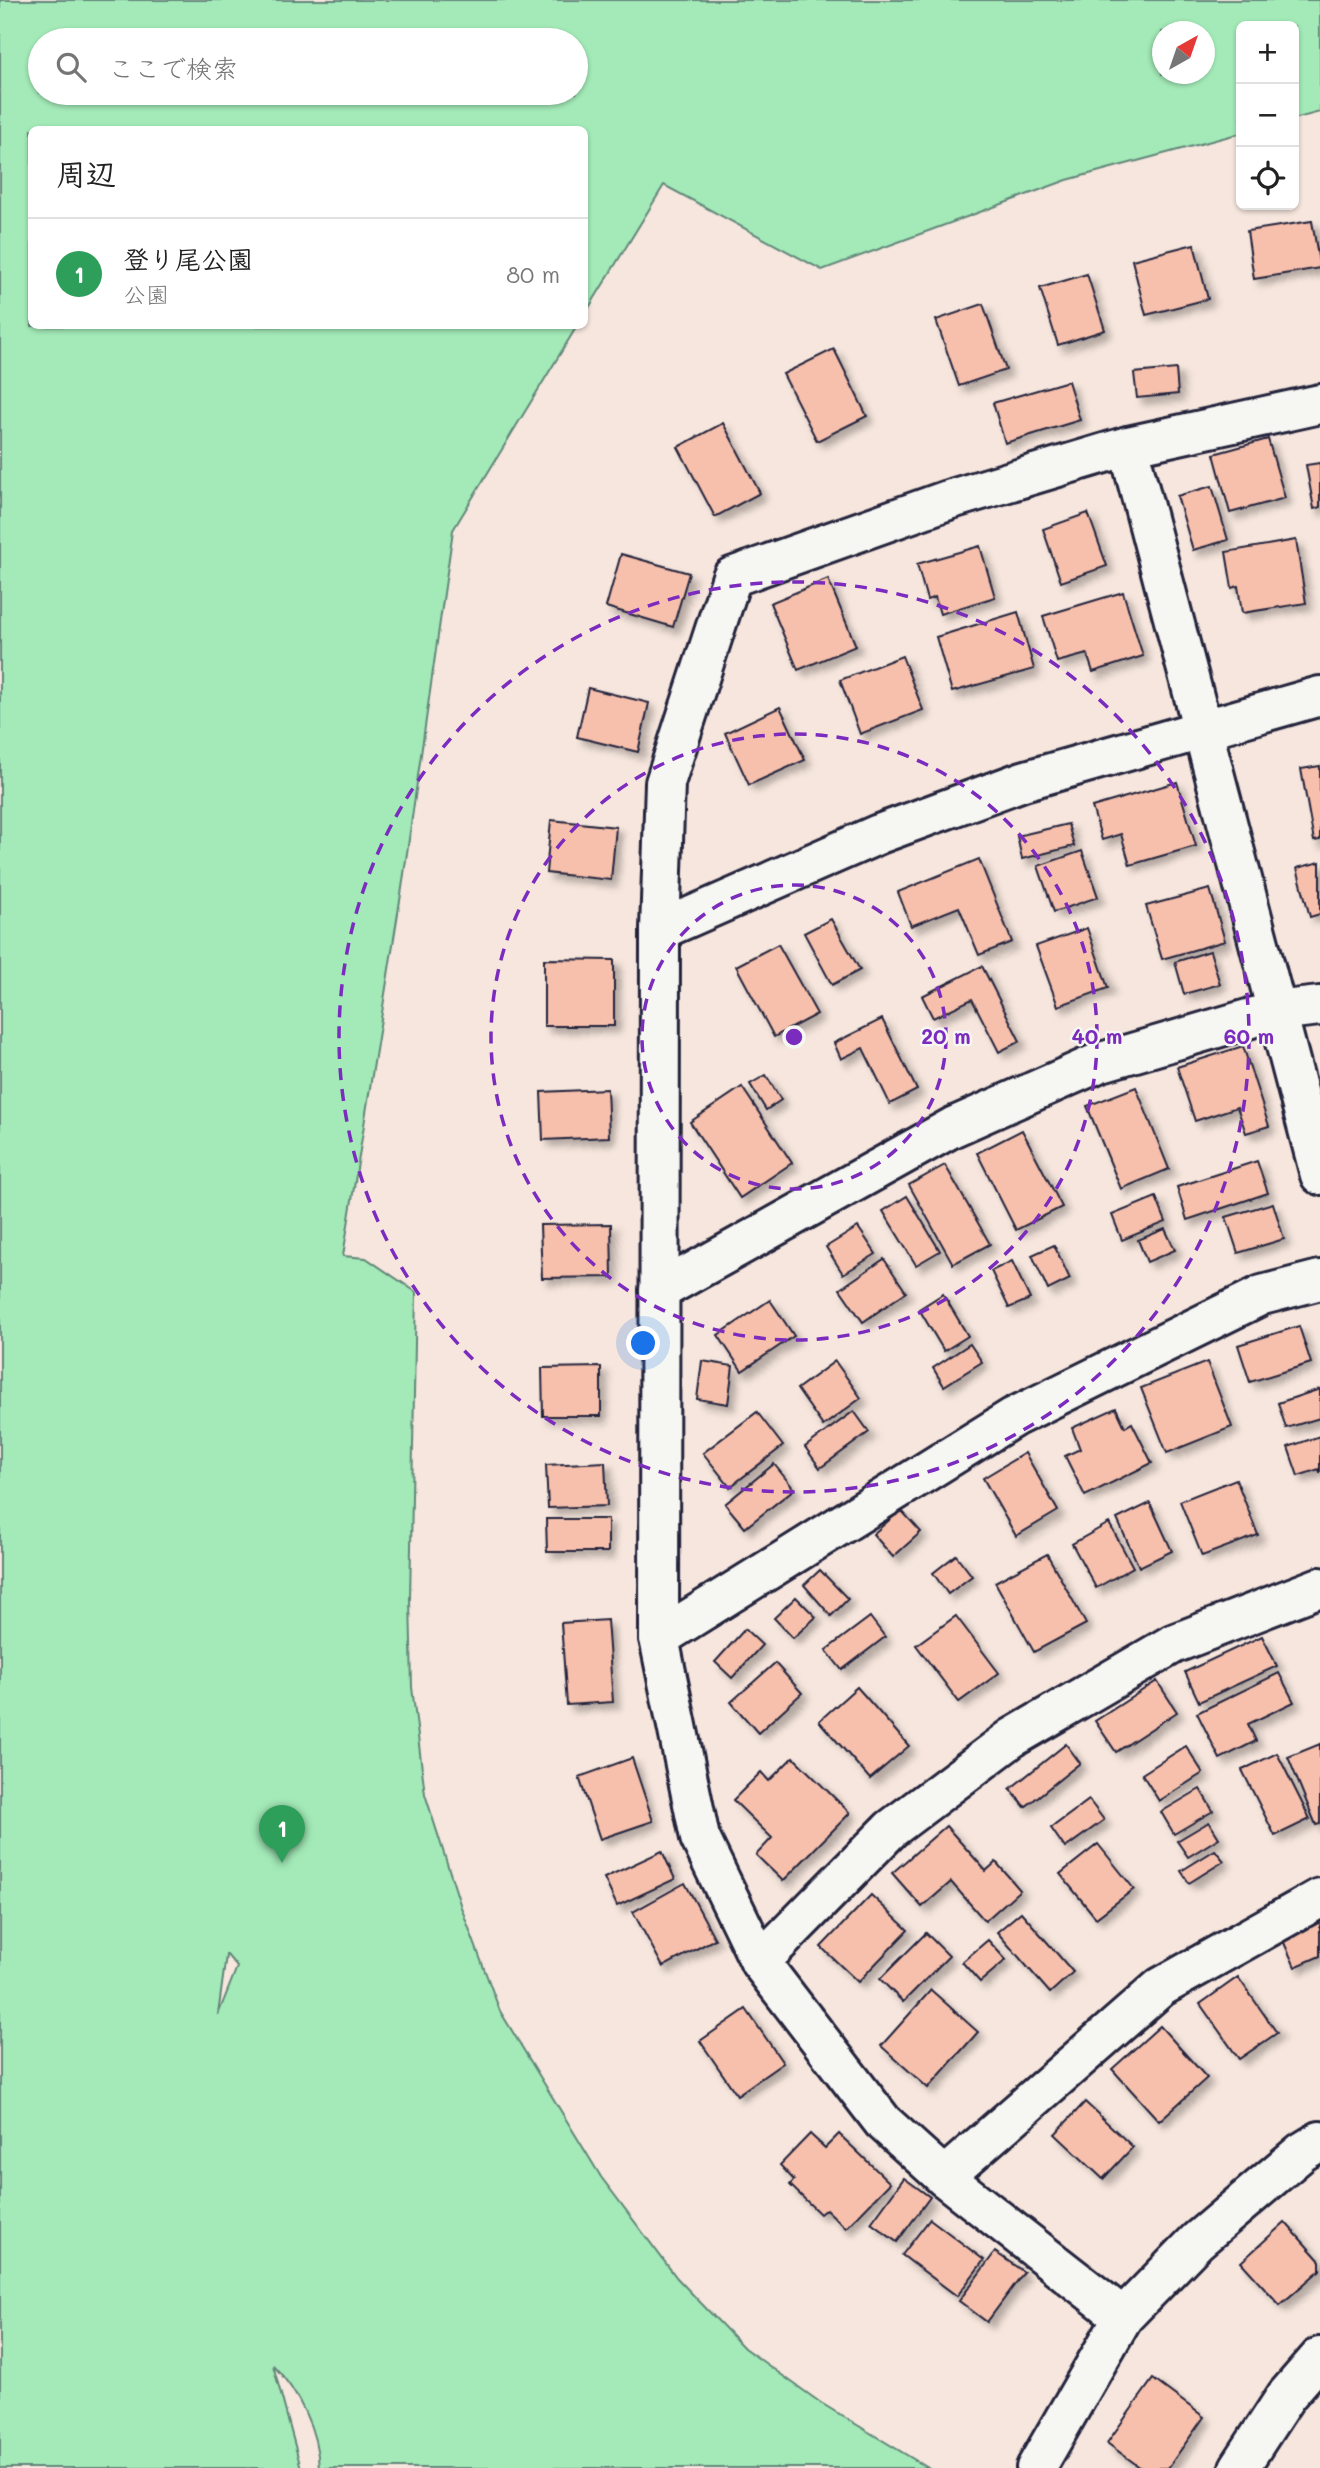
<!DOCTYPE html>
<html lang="ja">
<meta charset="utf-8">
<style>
body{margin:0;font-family:Mali,"Klee One",sans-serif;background:#f6f6f6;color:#222}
.controls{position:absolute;right:21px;top:21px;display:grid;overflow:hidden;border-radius:10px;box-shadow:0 2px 5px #0004}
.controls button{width:63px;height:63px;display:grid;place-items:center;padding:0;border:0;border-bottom:2px solid #e0e0e0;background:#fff;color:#222;font:35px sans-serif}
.compass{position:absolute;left:1152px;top:21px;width:63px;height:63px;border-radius:50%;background:#fff;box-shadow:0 2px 5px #0004;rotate:40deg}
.you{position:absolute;left:644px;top:1344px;width:24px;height:24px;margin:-18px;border:5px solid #fff;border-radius:50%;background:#1a73e8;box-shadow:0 0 0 10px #1a73e833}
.badge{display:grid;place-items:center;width:46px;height:46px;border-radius:50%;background:#7c3aed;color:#fff;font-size:23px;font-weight:700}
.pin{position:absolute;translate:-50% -58px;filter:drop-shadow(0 2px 4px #0008)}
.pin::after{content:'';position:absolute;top:37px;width:24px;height:21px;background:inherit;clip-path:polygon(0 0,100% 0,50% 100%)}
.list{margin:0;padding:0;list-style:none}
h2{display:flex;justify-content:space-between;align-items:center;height:91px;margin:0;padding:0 28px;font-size:30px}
h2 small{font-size:23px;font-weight:400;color:#767676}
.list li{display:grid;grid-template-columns:46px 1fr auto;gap:21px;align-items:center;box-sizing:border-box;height:112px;padding:0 28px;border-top:2px solid #e0e0e0}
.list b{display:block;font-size:26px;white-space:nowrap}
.list p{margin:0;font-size:23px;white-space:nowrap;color:#767676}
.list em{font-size:23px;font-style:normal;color:#767676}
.icon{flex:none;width:38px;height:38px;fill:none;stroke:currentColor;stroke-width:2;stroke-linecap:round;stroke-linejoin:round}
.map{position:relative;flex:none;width:1320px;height:2468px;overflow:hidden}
.search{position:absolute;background:#fff;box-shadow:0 2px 5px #0004;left:28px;top:28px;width:560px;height:77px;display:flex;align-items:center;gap:18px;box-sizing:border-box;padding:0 24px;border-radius:38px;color:#767676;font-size:26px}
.panel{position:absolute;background:#fff;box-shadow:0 2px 5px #0004;left:28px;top:126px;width:560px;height:203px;border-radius:10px}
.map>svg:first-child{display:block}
.green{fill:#a3eab8;stroke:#62867a;stroke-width:2;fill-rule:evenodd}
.building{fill:#f7c0ac;stroke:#22223b;stroke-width:2;filter:url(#shadow)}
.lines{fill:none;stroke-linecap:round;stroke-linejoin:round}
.minor-casing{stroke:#22223b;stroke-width:44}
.tertiary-casing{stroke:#22223b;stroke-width:44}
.minor{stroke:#f6f6f2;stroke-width:38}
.tertiary{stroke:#f6f6f2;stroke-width:38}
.ring{fill:none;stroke:#7b2cbf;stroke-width:3.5;stroke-dasharray:12 9}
.centre{fill:#7b2cbf;stroke:#f6f6f2;stroke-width:3.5}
.ring-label{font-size:21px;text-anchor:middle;font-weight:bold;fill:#7b2cbf;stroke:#f6f6f2;stroke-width:5;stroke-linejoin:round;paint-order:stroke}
</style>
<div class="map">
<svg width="1320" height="2468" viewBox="0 0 1320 2468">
<defs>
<filter id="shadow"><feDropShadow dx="6" dy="6" stdDeviation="3.5" flood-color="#0004"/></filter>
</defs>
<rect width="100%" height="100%" fill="#f6e6dd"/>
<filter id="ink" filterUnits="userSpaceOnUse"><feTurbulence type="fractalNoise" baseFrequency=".0143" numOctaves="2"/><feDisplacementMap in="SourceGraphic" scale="14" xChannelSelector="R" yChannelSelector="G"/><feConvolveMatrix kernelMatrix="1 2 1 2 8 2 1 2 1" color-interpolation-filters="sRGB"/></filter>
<g filter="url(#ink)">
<path class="green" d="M 0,0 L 1320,0 L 1320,112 L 1294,119 L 1294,26 L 1241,26 L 1241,133 L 1067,180 L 822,270 L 664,185 L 585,314 L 584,130 L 32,130 L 32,326 L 577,326 L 453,530 L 402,888 L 343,1256 L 366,1258 L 416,1292 L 410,1599 L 412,1687 L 425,1794 L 461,1907 L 500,2011 L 601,2177 L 677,2278 L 744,2348 L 821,2403 L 928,2468 L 319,2468 C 318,2431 298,2391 273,2365 L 301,2468 L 0,2468 ZM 1162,32 L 1204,32 L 1204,74 L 1162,74 ZM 40,40 L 576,40 L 576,93 L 40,93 ZM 227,1955 L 237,1967 L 218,2015 L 226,1955 Z"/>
<g class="building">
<path d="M 1312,221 L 1320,268 L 1254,279 L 1247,231 Z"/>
<path d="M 1194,244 L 1208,299 L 1146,315 L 1132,260 Z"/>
<path d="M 1087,274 L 1105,330 L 1058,345 L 1040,288 Z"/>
<path d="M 983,304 L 1006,370 L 959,386 L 936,320 Z"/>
<path d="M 834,349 L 867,416 L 817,441 L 783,374 Z"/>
<path d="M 1176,369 L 1178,394 L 1137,398 L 1134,373 Z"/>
<path d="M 1068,381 L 1080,420 L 1005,443 L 993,403 Z"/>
<path d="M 723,423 L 760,493 L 715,517 L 678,447 Z"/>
<path d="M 1268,439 L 1285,498 L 1230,513 L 1214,454 Z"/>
<path d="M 1320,463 L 1320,507 L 1314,509 L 1306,465 Z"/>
<path d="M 1212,486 L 1228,540 L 1193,550 L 1177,496 Z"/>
<path d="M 1088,513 L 1107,566 L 1061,582 L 1043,529 Z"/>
<path d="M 1296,540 L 1306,603 L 1242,613 L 1238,586 L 1232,588 L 1226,552 Z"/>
<path d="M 980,546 L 995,597 L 940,614 L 935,597 L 927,600 L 917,564 Z"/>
<path d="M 621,554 L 689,573 L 673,627 L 606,607 Z"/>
<path d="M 828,579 L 856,646 L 798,670 L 770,603 Z"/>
<path d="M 1123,592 L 1143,656 L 1093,672 L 1087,654 L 1057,662 L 1043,616 Z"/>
<path d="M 1018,612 L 1034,669 L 952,692 L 936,637 Z"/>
<path d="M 902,656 L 923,710 L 860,734 L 840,680 Z"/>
<path d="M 588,688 L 649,703 L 638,752 L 577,737 Z"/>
<path d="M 780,707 L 805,760 L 749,785 L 725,733 Z"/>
<path d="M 1320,766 L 1320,840 L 1314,841 L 1301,769 Z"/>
<path d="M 1177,782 L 1196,846 L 1130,865 L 1121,834 L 1102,840 L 1092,807 Z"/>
<path d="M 551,820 L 616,827 L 611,880 L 546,873 Z"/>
<path d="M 1068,824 L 1074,846 L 1022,859 L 1017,836 Z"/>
<path d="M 1082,851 L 1098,897 L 1054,912 L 1038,866 Z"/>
<path d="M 979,859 L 1012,942 L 979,955 L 959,907 L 911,926 L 898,892 Z"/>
<path d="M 1320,862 L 1320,914 L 1310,917 L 1297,868 Z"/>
<path d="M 1210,889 L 1225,941 L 1162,959 L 1146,906 Z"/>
<path d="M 831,919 L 860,970 L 832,985 L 804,933 Z"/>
<path d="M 1087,928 L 1108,988 L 1058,1006 L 1036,946 Z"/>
<path d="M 778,944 L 817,1014 L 774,1037 L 736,966 Z"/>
<path d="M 1210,951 L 1220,984 L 1184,994 L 1175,962 Z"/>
<path d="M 544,959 L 614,960 L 614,1026 L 544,1026 Z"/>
<path d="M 982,966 L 1020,1041 L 999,1052 L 972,999 L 933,1018 L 922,996 Z"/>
<path d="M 882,1019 L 917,1090 L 890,1104 L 863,1048 L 841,1059 L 834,1043 Z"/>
<path d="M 1243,1046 L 1269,1126 L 1246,1133 L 1237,1107 L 1195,1121 L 1177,1067 Z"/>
<path d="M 766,1075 L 781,1100 L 766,1110 L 750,1084 Z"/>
<path d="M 742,1087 L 792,1163 L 740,1198 L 690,1122 Z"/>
<path d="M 1136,1087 L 1169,1169 L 1121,1189 L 1087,1106 Z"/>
<path d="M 607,1089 L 609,1137 L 543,1140 L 541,1092 Z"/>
<path d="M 1022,1130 L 1062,1207 L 1016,1230 L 977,1153 Z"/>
<path d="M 1257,1161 L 1268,1193 L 1187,1220 L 1177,1187 Z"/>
<path d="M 945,1165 L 990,1244 L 953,1264 L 909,1185 Z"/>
<path d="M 907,1196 L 940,1251 L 916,1265 L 883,1211 Z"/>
<path d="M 1156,1197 L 1166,1222 L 1122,1240 L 1112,1215 Z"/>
<path d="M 1273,1203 L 1284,1239 L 1238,1253 L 1226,1217 Z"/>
<path d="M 611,1224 L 612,1277 L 542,1278 L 540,1225 Z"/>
<path d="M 858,1227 L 876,1254 L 843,1274 L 826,1247 Z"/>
<path d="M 1165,1229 L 1175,1250 L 1147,1262 L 1138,1240 Z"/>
<path d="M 1054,1245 L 1070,1279 L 1048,1290 L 1032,1255 Z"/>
<path d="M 884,1259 L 906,1292 L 863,1322 L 840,1289 Z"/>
<path d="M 1012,1261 L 1030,1299 L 1009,1308 L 991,1271 Z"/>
<path d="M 943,1294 L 968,1336 L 944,1351 L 919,1309 Z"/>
<path d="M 770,1300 L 794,1336 L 742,1371 L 718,1335 Z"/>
<path d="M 1299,1326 L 1311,1363 L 1250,1382 L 1238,1345 Z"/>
<path d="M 970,1344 L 982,1362 L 944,1386 L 933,1368 Z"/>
<path d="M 702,1361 L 733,1366 L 728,1404 L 697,1399 Z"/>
<path d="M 835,1361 L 861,1398 L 823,1426 L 797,1389 Z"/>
<path d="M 1207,1362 L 1232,1427 L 1167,1453 L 1141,1388 Z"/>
<path d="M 601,1367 L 601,1416 L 543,1416 L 542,1368 Z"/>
<path d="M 1320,1389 L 1320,1418 L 1286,1428 L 1278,1403 Z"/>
<path d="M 1116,1408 L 1125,1427 L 1132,1423 L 1152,1463 L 1085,1496 L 1065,1456 L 1080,1449 L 1072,1428 Z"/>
<path d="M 854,1411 L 869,1432 L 820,1468 L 805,1447 Z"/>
<path d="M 757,1412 L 783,1446 L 730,1487 L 703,1453 Z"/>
<path d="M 1320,1436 L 1320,1473 L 1319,1469 L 1298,1476 L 1288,1447 Z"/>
<path d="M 1025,1453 L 1058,1511 L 1016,1536 L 983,1478 Z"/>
<path d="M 605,1462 L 607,1506 L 548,1508 L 546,1465 Z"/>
<path d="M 774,1464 L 794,1489 L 745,1528 L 725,1504 Z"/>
<path d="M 1236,1479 L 1258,1535 L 1202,1556 L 1180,1501 Z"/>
<path d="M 1150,1503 L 1172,1551 L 1139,1567 L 1117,1519 Z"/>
<path d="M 901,1510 L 921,1532 L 893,1557 L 873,1534 Z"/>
<path d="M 546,1519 L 608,1519 L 608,1552 L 547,1552 Z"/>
<path d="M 1109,1523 L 1133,1567 L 1096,1588 L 1072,1544 Z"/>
<path d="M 1047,1554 L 1086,1624 L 1034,1652 L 995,1582 Z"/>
<path d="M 956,1555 L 972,1576 L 948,1594 L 933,1573 Z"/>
<path d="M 820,1570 L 848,1599 L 831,1616 L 804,1585 Z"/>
<path d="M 796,1597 L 816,1617 L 793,1638 L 774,1618 Z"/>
<path d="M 956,1616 L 999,1673 L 959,1702 L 916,1645 Z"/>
<path d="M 870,1617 L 885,1637 L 842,1670 L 826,1650 Z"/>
<path d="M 607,1620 L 613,1702 L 567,1705 L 561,1623 Z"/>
<path d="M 745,1629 L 762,1645 L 732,1678 L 715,1662 Z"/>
<path d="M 1262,1636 L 1277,1666 L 1199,1702 L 1185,1672 Z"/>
<path d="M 775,1663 L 802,1693 L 758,1733 L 731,1702 Z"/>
<path d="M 1279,1673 L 1294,1702 L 1248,1724 L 1256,1741 L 1220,1759 L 1197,1713 Z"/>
<path d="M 1157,1681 L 1177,1712 L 1116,1752 L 1095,1721 Z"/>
<path d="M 857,1687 L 909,1746 L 870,1779 L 819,1721 Z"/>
<path d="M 1066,1744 L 1080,1763 L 1025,1807 L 1010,1789 Z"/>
<path d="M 1320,1744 L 1320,1824 L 1316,1825 L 1288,1757 Z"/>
<path d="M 1186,1746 L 1203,1773 L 1159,1801 L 1142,1774 Z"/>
<path d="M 1277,1753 L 1310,1819 L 1275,1836 L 1242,1770 Z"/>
<path d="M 793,1757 L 850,1813 L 783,1881 L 756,1855 L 772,1838 L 733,1800 L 761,1772 L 769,1781 Z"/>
<path d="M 632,1758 L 653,1821 L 600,1839 L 579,1777 Z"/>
<path d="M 1200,1789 L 1213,1811 L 1174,1834 L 1161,1812 Z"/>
<path d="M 1089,1800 L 1104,1820 L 1065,1848 L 1051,1828 Z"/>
<path d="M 1209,1822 L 1219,1838 L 1188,1857 L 1177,1841 Z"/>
<path d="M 946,1826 L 986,1871 L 996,1862 L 1020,1890 L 985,1921 L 951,1882 L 922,1907 L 892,1873 Z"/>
<path d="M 1098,1844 L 1134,1889 L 1096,1918 L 1060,1874 Z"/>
<path d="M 1215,1850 L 1224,1861 L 1189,1883 L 1181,1871 Z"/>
<path d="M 662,1851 L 675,1879 L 617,1906 L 604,1878 Z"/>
<path d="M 685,1883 L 715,1939 L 663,1967 L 633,1912 Z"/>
<path d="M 871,1895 L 908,1930 L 858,1982 L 821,1947 Z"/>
<path d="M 1021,1912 L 1073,1972 L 1050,1993 L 997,1932 Z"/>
<path d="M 1320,1916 L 1320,1956 L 1295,1967 L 1280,1934 Z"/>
<path d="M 926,1933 L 949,1956 L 903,2002 L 880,1979 Z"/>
<path d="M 988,1940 L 1006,1960 L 980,1982 L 962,1962 Z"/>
<path d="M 1238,1977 L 1277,2033 L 1239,2059 L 1200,2004 Z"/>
<path d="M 931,1990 L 978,2032 L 928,2088 L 881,2046 Z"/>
<path d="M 746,2009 L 783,2063 L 737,2095 L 700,2041 Z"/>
<path d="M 1160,2026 L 1207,2078 L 1159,2121 L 1112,2069 Z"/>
<path d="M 1085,2102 L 1133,2147 L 1103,2179 L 1055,2134 Z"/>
<path d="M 810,2134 L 825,2148 L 839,2134 L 890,2183 L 846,2228 L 826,2209 L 820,2214 L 790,2185 L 794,2180 L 780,2165 Z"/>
<path d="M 904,2178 L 930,2197 L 897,2242 L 871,2223 Z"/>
<path d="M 930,2219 L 984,2260 L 957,2296 L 902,2255 Z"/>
<path d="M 1285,2222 L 1320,2261 L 1320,2270 L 1280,2305 L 1241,2262 Z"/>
<path d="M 995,2252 L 1024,2272 L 987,2322 L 959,2301 Z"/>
<path d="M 1153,2379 L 1204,2417 L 1168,2468 L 1141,2468 L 1107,2443 Z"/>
</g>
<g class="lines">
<defs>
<g id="minor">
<path d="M 1128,446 L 1320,1175"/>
<path d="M 660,930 L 665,783 L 732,577 L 948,500 L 1128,446 L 1320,404"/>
<path d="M 659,1291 L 953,1127 L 1098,1063 L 1275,1011 L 1320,1006"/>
<path d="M 659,1638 L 1014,1417 L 1262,1295 L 1320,1280"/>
<path d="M 760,1962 L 891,1829 L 1012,1738 L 1173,1644 L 1320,1587"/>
<path d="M 944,2177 L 1161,1987 L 1320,1898"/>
<path d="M 1123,2317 L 944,2177 L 883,2122 L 760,1962 L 700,1838 L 659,1638 L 660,930 L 879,834 L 1023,781 L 1320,696"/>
<path d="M 1239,2468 L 1286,2396 L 1320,2357"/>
</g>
<path id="tertiary" d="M 1036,2468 L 1123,2317 L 1197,2241 L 1302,2152 L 1320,2141"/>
</defs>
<use href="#minor" class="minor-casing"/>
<use href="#tertiary" class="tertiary-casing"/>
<use href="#minor" class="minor"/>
<use href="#tertiary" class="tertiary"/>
</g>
</g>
<g class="ring">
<circle cx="794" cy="1037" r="152"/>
<circle cx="794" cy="1037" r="303"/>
<circle cx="794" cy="1037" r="455"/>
</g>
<circle cx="794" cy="1037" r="10" class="centre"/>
<g class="ring-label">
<text x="946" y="1044">20 m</text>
<text x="1097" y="1044">40 m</text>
<text x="1249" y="1044">60 m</text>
</g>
</svg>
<div class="controls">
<button>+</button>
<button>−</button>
<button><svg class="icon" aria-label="locate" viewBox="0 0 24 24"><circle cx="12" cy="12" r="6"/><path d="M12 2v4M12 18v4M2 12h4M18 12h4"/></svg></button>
</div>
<svg class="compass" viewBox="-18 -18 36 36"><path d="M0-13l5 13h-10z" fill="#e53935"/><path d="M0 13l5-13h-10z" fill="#767676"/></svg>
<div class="you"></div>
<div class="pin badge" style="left:282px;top:1863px;background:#2e9e5b">1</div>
<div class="search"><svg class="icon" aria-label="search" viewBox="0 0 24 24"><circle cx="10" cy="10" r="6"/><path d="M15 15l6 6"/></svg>ここで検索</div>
<section class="panel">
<h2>周辺<small></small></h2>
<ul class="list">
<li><span class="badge" style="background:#2e9e5b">1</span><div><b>登り尾公園</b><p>公園</p></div><em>80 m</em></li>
</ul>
</section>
</div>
